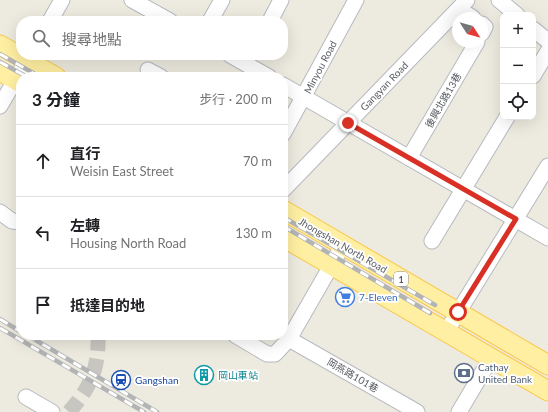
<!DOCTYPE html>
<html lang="zh-TW">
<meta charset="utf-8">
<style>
body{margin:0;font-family:Lato,"Noto Sans TC",sans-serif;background:#f2f2f2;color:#202124}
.controls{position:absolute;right:12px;top:12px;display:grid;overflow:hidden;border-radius:8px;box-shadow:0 4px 16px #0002}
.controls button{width:36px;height:36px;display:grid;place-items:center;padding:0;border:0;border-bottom:1px solid #e0e0e0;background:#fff;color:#202124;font:20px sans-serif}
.compass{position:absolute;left:452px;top:12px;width:36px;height:36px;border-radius:50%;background:#fff;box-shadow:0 4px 16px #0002;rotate:126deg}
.stop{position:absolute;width:12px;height:12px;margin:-9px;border:3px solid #d93025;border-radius:50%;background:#fff}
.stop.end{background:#d93025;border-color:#fff;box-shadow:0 1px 4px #0008}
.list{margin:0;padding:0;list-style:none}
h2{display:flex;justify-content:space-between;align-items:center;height:52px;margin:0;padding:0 16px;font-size:17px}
h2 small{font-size:13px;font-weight:400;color:#757577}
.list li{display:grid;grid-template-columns:26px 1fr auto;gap:12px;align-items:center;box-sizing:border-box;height:72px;padding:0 16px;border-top:1px solid #e0e0e0}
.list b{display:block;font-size:15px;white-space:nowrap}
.list p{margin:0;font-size:13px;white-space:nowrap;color:#757577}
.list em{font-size:13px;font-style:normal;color:#757577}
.icon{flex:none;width:22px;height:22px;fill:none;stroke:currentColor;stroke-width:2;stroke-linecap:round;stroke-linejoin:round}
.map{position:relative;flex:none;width:548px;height:412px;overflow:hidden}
.search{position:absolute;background:#fff;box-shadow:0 4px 16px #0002;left:16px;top:16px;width:272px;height:44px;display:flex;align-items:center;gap:10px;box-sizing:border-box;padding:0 14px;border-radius:16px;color:#757577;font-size:15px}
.panel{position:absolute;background:#fff;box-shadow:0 4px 16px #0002;left:16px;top:72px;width:272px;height:268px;border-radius:16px}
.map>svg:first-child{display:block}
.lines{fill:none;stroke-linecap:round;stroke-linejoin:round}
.minor-tunnel{stroke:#c8c6c0;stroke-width:15;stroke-dasharray:15 8;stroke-linecap:butt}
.minor-casing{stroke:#b7bac0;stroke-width:17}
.major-casing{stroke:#fbc74a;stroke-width:21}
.minor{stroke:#fff;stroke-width:15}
.major{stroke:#ffefa2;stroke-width:19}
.rail-casing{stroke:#b3b4b5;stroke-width:4.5}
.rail{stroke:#fff;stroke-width:3;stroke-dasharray:9;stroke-linecap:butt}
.route{stroke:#d93025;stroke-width:5}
.labels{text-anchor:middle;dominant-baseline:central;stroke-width:3.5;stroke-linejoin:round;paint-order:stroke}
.shield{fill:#fff;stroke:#8a8d91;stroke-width:1}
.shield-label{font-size:9px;font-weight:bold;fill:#585c62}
.street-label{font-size:10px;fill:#585c62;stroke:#fff}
.shop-label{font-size:10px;fill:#366cbe;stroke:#fff;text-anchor:start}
.service-label{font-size:10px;fill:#4e5e75;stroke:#fff;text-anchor:start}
.culture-label{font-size:10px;fill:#0d838f;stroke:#fff;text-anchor:start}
.transit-label{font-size:10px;fill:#164399;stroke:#fff;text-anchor:start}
</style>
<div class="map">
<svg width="548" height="412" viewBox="0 0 548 412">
<rect width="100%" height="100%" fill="#edeadf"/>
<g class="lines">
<path class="minor-tunnel" d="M 69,412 C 91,387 99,368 98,335"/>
<defs>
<g id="minor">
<path d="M 132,0 L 170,21"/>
<path d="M 499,0 L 517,15"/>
<path d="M 459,9 L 473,18"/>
<path d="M 50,21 L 62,0"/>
<path d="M 210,21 L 222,0"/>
<path d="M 270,21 L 281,0"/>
<path d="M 482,24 L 485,27 L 482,33"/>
<path d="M 533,29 L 548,41"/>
<path d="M 230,55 L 269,77"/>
<path d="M 148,70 L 161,77"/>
<path d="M 533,76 L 548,51"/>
<path d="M 283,85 L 548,238"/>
<path d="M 0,106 L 30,55"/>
<path d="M 283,134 L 356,0"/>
<path d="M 409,158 L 477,42"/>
<path d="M 283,190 L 467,0"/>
<path d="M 0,212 L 12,221 L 21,222"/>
<path d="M 432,241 L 507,117"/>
<path d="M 446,332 L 548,166"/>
<path d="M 235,335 L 267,354 L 275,354 L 289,339 L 343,245"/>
<path d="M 289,339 L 417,412"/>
<path d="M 26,397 L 52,412"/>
<path d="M 459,412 L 491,358"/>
</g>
<g id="major">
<path d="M 0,45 L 56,77"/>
<path d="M 0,71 L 21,83"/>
<path d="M 283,210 L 548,365"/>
<path d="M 283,237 L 548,391"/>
</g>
</defs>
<use href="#minor" class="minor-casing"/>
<use href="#major" class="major-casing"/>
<use href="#minor" class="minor"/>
<use href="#major" class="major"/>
<defs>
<g id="rail">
<path d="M 0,54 L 40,77"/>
<path d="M 0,62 L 27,77"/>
<path d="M 283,217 L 435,305"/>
<path d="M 283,226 L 430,313"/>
<path d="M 0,319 L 21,332"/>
<path d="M 0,328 L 144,412"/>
<path d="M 27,335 L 157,412"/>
</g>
</defs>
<use href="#rail" class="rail-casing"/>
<use href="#rail" class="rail"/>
</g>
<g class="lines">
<path class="route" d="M 348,123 L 516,219 L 458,312"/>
</g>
<defs>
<symbol id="supermarket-ring" viewBox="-11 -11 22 22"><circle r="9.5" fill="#fff" stroke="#3f7fe0" stroke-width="1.5"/><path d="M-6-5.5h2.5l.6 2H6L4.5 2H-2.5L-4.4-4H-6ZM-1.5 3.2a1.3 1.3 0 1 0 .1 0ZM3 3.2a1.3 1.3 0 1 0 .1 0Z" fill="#3f7fe0"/></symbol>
<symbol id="bank-ring" viewBox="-11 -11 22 22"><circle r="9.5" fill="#fff" stroke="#5c6f8a" stroke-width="1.5"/><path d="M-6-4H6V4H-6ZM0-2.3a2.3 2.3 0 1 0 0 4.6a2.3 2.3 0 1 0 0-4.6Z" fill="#5c6f8a"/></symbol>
<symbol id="building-ring" viewBox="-11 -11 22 22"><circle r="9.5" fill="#fff" stroke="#0f9aa8" stroke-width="1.5"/><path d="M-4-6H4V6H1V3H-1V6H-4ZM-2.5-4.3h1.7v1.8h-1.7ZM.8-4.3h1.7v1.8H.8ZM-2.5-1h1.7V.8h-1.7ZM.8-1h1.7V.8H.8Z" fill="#0f9aa8"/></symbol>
<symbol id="station-ring" viewBox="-11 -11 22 22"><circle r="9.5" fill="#fff" stroke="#1a4fb4" stroke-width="1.5"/><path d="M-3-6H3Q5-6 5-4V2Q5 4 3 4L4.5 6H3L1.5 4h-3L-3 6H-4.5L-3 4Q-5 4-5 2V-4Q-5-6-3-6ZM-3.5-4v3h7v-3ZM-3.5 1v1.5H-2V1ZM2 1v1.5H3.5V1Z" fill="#1a4fb4"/></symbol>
</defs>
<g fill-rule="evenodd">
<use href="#supermarket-ring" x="334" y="286" width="22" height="22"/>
<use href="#bank-ring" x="453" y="362" width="22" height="22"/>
<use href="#building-ring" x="193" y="364" width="22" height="22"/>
<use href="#station-ring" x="110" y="369" width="22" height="22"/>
</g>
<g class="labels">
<rect class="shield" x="394" y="272" width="14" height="14" rx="3"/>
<g class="shield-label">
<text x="401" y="279">1</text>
</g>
<g class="street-label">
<text transform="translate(320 67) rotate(-62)">Minyou Road</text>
<text transform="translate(384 86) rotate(-46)">Gangyan Road</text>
<text transform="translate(443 100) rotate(-60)">後興北路13巷</text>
<text transform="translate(343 245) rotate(30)">Jhongshan North Road</text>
<text transform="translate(353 375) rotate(30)">岡燕路101巷</text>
</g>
<g class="shop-label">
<text x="359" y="297">7-Eleven</text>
</g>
<g class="service-label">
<text x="478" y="367">Cathay<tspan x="478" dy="12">United Bank</tspan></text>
</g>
<g class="culture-label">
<text x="218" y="375">岡山車站</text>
</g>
<g class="transit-label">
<text x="135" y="380">Gangshan</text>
</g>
</g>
</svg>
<div class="controls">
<button>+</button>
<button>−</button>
<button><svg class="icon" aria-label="locate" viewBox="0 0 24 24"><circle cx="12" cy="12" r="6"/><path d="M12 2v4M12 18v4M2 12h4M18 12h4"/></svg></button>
</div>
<svg class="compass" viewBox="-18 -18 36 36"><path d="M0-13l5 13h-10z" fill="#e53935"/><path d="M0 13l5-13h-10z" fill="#757577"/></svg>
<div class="stop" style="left:458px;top:312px"></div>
<div class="stop end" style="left:348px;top:123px"></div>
<div class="search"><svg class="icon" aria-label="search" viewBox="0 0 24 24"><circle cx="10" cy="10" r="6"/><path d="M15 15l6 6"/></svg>搜尋地點</div>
<section class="panel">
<h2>3 分鐘<small>步行 · 200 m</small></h2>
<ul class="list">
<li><svg class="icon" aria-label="ahead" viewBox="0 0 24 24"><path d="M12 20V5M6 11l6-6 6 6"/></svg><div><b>直行</b><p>Weisin East Street</p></div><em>70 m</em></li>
<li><svg class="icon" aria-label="left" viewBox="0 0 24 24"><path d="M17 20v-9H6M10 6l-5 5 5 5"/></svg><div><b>左轉</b><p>Housing North Road</p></div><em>130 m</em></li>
<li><svg class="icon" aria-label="arrive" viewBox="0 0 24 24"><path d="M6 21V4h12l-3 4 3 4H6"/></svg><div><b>抵達目的地</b></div></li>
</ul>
</section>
</div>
